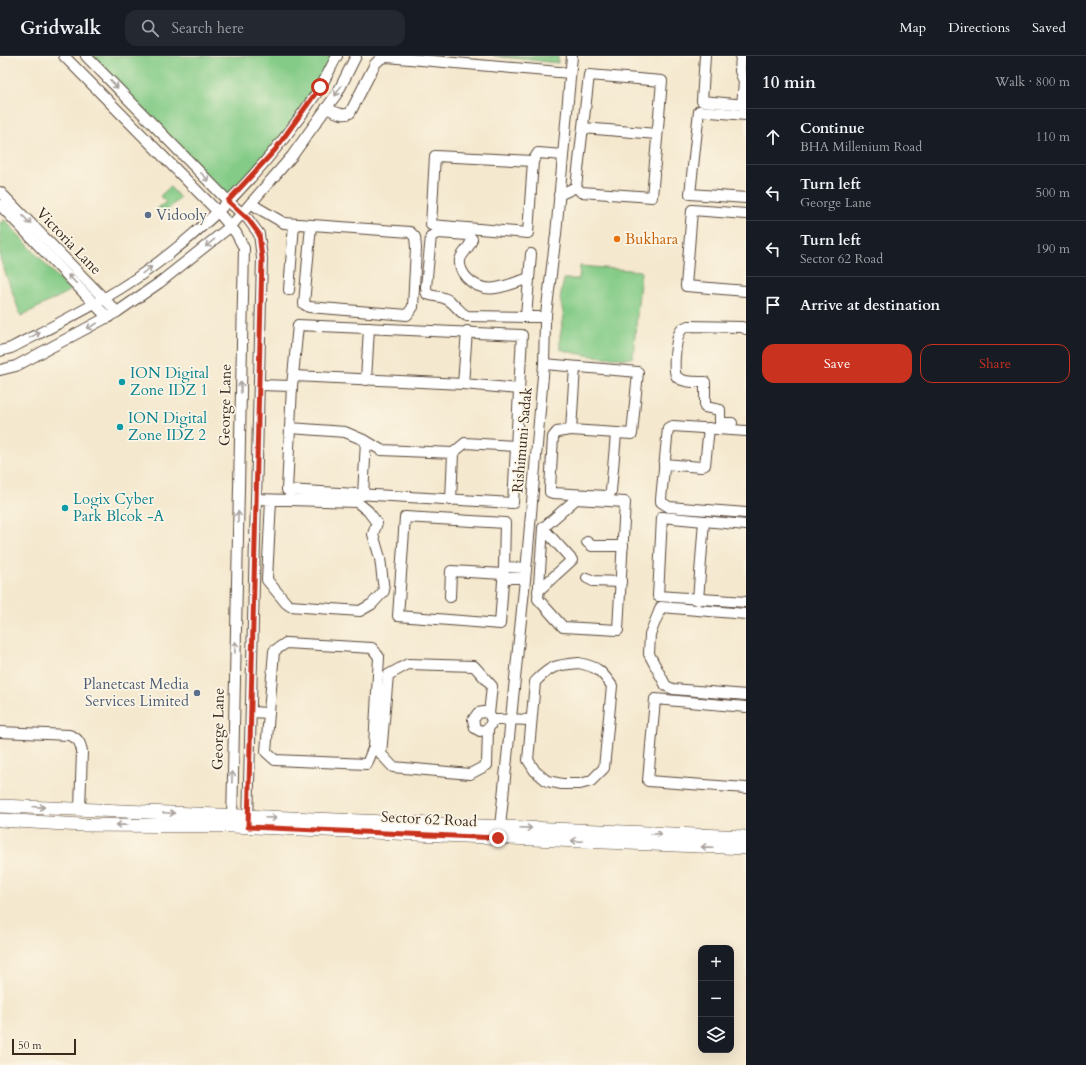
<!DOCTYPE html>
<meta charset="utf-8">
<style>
body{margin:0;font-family:Cardo,serif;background:#242831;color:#f1f3f6}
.controls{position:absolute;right:12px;bottom:12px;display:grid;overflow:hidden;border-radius:8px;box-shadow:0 4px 16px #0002}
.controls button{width:36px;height:36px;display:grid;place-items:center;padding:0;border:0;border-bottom:1px solid #363941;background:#171b24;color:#f1f3f6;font:20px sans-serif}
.scale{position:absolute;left:12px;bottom:10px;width:64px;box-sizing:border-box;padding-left:4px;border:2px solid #3b2a1e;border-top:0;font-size:11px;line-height:14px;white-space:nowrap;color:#3b2a1e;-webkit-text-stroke:3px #fcf5e5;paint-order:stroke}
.stop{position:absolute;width:12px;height:12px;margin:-9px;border:3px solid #c8321e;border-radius:50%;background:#fff}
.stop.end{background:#c8321e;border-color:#fff;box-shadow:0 1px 4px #0008}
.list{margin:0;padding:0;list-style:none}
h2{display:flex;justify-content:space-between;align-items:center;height:52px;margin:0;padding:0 16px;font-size:17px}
h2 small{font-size:13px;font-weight:400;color:#9ea1a6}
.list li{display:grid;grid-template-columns:26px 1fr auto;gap:12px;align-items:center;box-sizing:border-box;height:56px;padding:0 16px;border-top:1px solid #363941}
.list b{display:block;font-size:15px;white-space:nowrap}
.list p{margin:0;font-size:13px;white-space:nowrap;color:#9ea1a6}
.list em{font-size:13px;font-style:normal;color:#9ea1a6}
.actions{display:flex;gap:8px;padding:12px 16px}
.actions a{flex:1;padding:9px 0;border:1px solid #c8321e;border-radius:12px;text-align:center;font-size:14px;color:#c8321e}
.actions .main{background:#c8321e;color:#fff}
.icon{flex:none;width:22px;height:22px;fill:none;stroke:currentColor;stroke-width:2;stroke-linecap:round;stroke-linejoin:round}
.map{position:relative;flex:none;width:746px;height:1009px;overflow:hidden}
header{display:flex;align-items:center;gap:24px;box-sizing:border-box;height:56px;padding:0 20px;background:#171b24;border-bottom:1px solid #363941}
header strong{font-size:19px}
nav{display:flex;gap:22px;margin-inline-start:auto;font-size:14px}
.search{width:280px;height:36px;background:#242831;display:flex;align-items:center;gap:10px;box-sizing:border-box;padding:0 14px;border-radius:12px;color:#9ea1a6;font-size:15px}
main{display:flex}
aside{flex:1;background:#171b24}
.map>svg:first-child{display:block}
.green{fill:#83cb86;stroke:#5f7a52}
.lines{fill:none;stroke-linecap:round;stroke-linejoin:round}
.minor-casing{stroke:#574638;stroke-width:12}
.tertiary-casing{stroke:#574638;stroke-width:14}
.minor{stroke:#fff;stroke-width:10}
.tertiary{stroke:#fff;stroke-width:13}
.oneway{stroke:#a79f9a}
.route{stroke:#c8321e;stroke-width:5}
.service-dot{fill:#5c6f8a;stroke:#fcf5e5;stroke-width:1.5}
.food-dot{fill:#e8710a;stroke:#fcf5e5;stroke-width:1.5}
.culture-dot{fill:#0f9aa8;stroke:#fcf5e5;stroke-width:1.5}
.labels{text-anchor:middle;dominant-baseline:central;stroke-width:3.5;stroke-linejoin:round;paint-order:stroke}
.service-label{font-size:15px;fill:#4e5e75;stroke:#fcf5e5;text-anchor:start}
.food-label{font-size:15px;fill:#c56008;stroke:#fcf5e5;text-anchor:start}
.street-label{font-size:15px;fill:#3b2a1e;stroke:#fcf5e5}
.culture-label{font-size:15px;fill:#0d838f;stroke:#fcf5e5;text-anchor:start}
</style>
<header>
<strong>Gridwalk</strong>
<div class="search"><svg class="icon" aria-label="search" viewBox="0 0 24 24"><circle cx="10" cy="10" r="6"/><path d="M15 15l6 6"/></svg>Search here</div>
<nav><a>Map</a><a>Directions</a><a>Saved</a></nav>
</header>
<main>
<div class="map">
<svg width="746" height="1009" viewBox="0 0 746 1009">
<rect width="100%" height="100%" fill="#fcf5e5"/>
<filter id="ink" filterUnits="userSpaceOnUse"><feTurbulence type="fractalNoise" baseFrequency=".025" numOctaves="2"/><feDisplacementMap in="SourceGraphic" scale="8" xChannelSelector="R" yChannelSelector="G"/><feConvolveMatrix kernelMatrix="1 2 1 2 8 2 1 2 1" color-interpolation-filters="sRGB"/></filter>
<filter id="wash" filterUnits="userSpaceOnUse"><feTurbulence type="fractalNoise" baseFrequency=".012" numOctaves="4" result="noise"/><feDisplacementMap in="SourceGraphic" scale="16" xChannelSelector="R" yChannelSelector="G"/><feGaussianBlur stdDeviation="0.9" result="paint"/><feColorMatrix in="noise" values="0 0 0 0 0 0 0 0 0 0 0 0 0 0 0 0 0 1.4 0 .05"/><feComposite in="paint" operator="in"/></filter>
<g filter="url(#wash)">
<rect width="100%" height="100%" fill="#f4e8ce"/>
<g class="green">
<path d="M 86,0 L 336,0 L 282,85 L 228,145 Z"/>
<path d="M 494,0 L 558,0 L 558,7 Z"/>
<path d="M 170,131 L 180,142 L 163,158 L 157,153 L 166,146 L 160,140 Z"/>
<path d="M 5,164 L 70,235 L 21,260 L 0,202 L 0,167 Z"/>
<path d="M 580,210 L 641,215 L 633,301 L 627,303 C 604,301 581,300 560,293 L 560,280 L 564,261 L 560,242 L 564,223 L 579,223 Z"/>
</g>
</g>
<g filter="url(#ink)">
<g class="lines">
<defs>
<g id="minor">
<path d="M 64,0 L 218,156 L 236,177 L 244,192 L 232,766"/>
<path d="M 86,0 L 228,145 L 248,163 L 259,178 L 262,202 L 248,767"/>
<path d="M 705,0 L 702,45 L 746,49"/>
<path d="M 741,0 L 740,15 L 744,26 L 742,49"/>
<path d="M 326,52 C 334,55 342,61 350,57 L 375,8 L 380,3 L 387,1 L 570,17"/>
<path d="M 746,59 L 699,55 L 690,138 L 746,142"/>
<path d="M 583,72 L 657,78"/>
<path d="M 533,105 L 528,177 L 431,169 L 435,100 L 533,105 L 538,97 L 563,99"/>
<path d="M 0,136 L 117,256"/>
<path d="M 559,139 L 576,131 L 589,19 L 662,25 L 652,141 L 581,136 L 576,131"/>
<path d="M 251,147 L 258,152 L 284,167 L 410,176 L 415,181 L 416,192 L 413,251 L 407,259 L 309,251 L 304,248 L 311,169"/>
<path d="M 0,149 L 108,262"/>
<path d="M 746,158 L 692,154 L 686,230 L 746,235"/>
<path d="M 531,198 L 526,261 L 546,261"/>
<path d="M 289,234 L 294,168"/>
<path d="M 526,261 L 467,260 C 457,255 457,249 448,244 C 442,240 434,241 427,238 L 426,231 L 431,180 L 438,177 L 468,179 L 472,183 C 470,192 461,198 460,204 C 459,211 462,216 466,221 C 485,242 507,229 529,222"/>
<path d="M 0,295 L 11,292 C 57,268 105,245 148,214 C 216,165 274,102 320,32 C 326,22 331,11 337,0"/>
<path d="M 544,308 L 638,316 L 632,378 L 571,374 L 575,311"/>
<path d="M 0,314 L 16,310 L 117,256 L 159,227 L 231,170 L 292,100 L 338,36 L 356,0"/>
<path d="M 294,320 L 463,328 L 519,333"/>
<path d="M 366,324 L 369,272"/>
<path d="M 463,328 L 467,275"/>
<path d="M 259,329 L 292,330 L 298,269 L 522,279 L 513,447 L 287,434 L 292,330"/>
<path d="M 732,367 L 720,367 L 720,354 L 705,351 L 705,326 C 697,326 683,327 677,321 C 672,316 676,285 679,278 C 681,273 683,272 688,270 L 742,271 L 746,273"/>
<path d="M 290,372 L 345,376 L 366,385 L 381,394 L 453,397 L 465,387 L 516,390"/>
<path d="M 571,374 L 557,376 L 553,381 L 550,432 L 550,436 L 553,437 L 606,440 L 609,439 L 611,435 L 616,378"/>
<path d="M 746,375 L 673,370 L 668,372 L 661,443 L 661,446 L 669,451 L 746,457"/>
<path d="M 664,408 L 701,411 L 705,409 L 709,372"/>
<path d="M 363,439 L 366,385"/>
<path d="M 256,443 L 357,446 L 368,455 L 377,467 L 373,478 L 380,502 L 384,535 L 372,548 L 360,555 L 290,550 L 286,547 L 267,524 L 271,444"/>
<path d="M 576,443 L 625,446 L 618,574 L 563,571 L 538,543 L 543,472 Z"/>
<path d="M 451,444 L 453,397"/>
<path d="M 746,469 L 662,461 L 658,540 L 746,546"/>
<path d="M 587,486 L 592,490 L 623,490"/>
<path d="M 504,511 L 505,467 L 405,461 L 398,560 L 500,568 L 504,511 L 526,512"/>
<path d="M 503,522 L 525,522"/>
<path d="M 587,522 L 593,525 L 621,526"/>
<path d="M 538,535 L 572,504 L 543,472"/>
<path d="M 450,541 L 451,515 L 503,518"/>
<path d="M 698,544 L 704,465"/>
<path d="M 746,558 L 661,551 L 650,578 L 649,598 L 666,630 L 673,633 L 746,639"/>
<path d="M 579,607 C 597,611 601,614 612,630 L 604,712 L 591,725 L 580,728 L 562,728 L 547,725 L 535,715 L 528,704 L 535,626 C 551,609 557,609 579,607 Z"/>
<path d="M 746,651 L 655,643 L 648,725 L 746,732"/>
<path d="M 251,656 L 269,657 L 274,595 L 286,587 L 372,592 L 379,601 L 374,690 L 367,708 L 275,704 L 266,696 L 269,657"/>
<path d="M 492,664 C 505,664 518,663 531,664"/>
<path d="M 488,673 L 480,675 L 475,672 L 473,664 L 478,657 L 484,656 L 489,658 L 492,664 L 490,670 L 488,673 L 487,709 L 470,718 L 393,711 L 381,698 L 388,619 L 408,608 L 474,610 L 492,630 L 489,658"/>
<path d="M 0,676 L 69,679 C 78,682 80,686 82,695 L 80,753"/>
<path d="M 500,771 L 527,504 L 544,308 L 545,267 L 556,178 L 572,0"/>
</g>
<g id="tertiary">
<path d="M 0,750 L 746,781"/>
<path d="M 0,764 L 81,769 L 231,770 L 746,792"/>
</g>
</defs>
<use href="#minor" class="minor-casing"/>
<use href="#tertiary" class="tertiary-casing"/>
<use href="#minor" class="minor"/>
<use href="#tertiary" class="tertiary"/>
</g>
<defs><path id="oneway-shaft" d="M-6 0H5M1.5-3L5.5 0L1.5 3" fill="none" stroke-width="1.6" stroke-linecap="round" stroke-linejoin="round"/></defs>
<g class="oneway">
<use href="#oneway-shaft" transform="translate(114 28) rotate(46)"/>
<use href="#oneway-shaft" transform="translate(338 35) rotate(121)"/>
<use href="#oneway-shaft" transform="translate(205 121) rotate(46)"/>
<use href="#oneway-shaft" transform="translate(27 164) rotate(46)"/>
<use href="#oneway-shaft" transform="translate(210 187) rotate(141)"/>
<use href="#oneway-shaft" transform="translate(147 214) rotate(-36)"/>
<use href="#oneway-shaft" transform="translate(72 223) rotate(-134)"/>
<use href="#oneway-shaft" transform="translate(92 270) rotate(152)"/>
<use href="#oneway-shaft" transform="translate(35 279) rotate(-28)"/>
<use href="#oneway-shaft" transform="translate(241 331) rotate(-89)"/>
<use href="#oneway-shaft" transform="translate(238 461) rotate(-89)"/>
<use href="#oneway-shaft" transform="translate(235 591) rotate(-89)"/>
<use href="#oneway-shaft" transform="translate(232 721) rotate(-89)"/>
<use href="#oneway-shaft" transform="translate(39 751) rotate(2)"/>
<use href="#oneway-shaft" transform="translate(169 757) rotate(3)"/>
<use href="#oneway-shaft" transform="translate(271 762) rotate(2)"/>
<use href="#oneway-shaft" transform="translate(122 769) rotate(-179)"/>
<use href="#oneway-shaft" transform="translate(526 772) rotate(2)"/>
<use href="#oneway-shaft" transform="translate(656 778) rotate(2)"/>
<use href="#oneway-shaft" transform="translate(577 785) rotate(-177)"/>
<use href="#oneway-shaft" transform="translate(707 791) rotate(-178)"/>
</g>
</g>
<g class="lines" filter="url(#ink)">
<path class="route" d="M 320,31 L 275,94 L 228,145 L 248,163 L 259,178 L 262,202 L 248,771 L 498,782"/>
</g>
<g class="service-dot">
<circle cx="148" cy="159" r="4"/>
<circle cx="197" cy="637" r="4"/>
</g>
<circle class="food-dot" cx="617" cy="183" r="4"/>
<g class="culture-dot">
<circle cx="122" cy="326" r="4"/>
<circle cx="120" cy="371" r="4"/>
<circle cx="65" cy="452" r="4"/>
</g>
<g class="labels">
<g class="service-label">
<text x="156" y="159">Vidooly</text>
<text x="189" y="628" text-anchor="end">Planetcast Media<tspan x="189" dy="17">Services Limited</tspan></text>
</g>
<g class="food-label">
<text x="625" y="183">Bukhara</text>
</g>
<g class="street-label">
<text transform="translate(69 185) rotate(46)">Victoria Lane</text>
<text transform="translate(225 349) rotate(-89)">George Lane</text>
<text transform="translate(522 384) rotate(-85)">Rishimuni Sadak</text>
<text transform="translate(218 673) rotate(-89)">George Lane</text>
<text transform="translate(429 763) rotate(3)">Sector 62 Road</text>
</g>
<g class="culture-label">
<text x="130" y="317">ION Digital<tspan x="130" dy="17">Zone IDZ 1</tspan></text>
<text x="128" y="362">ION Digital<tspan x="128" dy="17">Zone IDZ 2</tspan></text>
<text x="73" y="443">Logix Cyber<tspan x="73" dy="17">Park Blcok -A</tspan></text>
</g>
</g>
</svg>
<div class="controls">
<button>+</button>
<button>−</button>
<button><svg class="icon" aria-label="layers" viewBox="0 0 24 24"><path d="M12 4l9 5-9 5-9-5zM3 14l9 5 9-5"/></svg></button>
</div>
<div class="scale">50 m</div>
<div class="stop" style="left:320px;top:31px"></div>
<div class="stop end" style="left:498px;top:782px"></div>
</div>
<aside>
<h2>10 min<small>Walk · 800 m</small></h2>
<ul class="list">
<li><svg class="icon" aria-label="ahead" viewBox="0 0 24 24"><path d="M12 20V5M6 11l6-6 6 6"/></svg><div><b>Continue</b><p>BHA Millenium Road</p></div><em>110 m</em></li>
<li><svg class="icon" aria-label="left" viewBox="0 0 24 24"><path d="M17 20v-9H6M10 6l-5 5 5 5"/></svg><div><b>Turn left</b><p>George Lane</p></div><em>500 m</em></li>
<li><svg class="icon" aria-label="left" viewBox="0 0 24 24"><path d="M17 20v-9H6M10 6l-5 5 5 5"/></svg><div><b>Turn left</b><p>Sector 62 Road</p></div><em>190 m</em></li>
<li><svg class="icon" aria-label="arrive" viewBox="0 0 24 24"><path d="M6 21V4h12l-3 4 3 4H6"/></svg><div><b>Arrive at destination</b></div></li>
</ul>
<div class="actions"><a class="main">Save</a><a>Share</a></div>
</aside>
</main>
